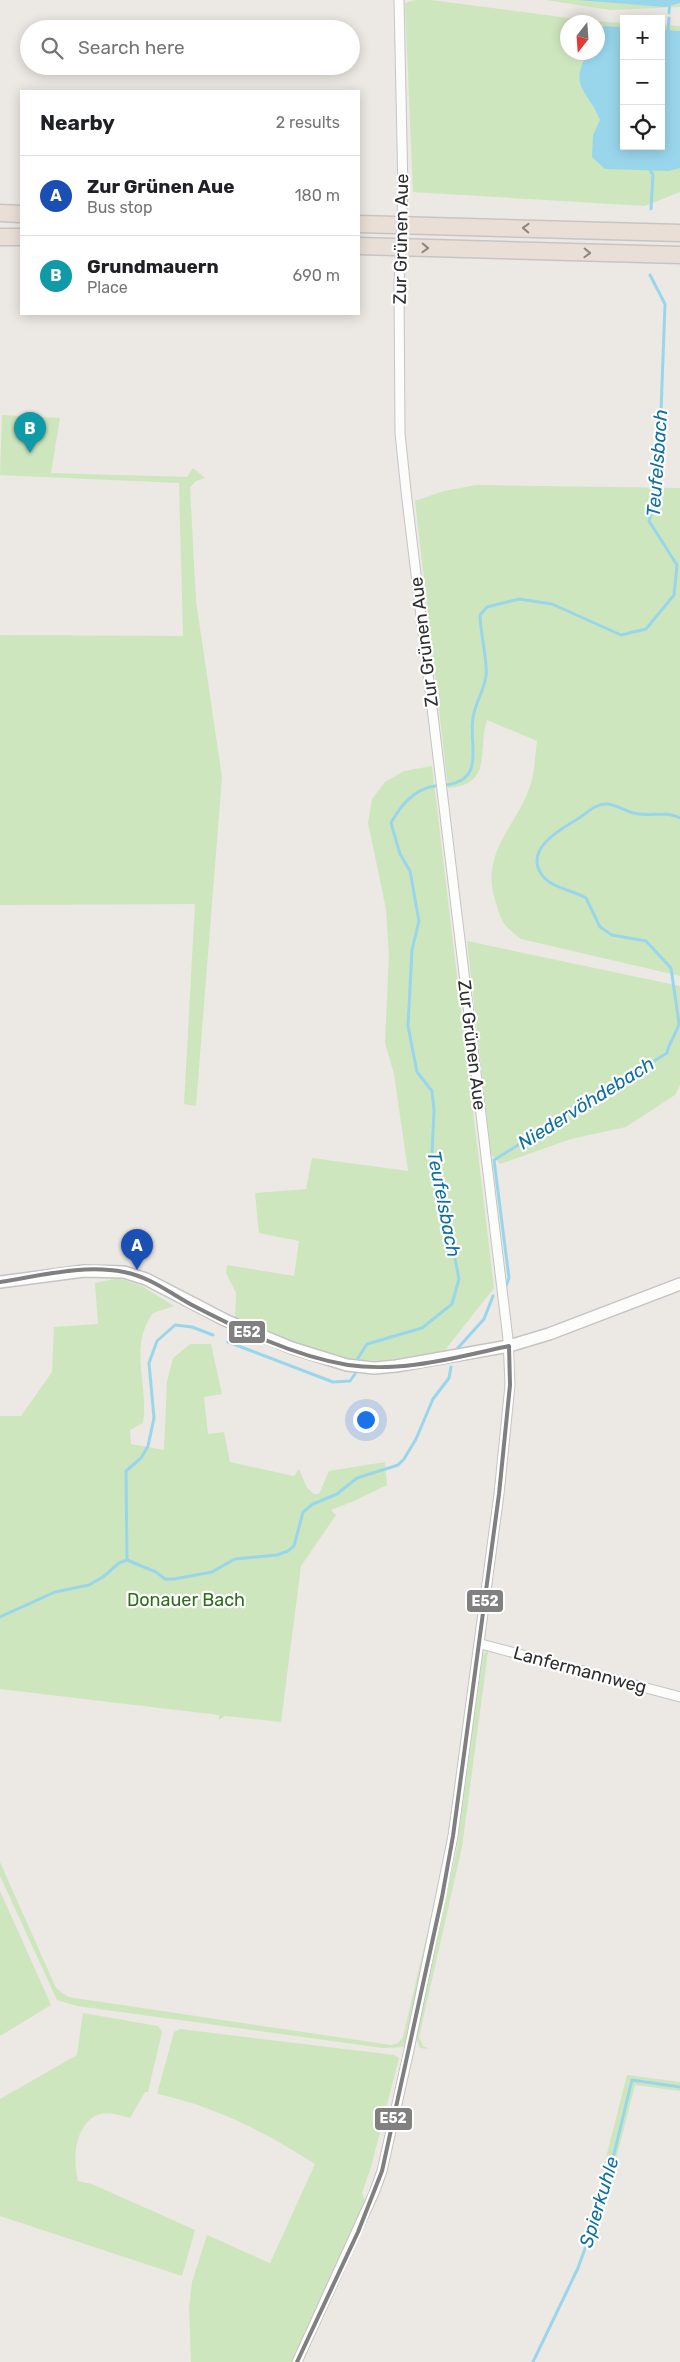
<!DOCTYPE html>
<meta charset="utf-8">
<style>
body{margin:0;font-family:Rubik,sans-serif;background:#f2f2f2;color:#202124}
.controls{position:absolute;right:15px;top:15px;display:grid;overflow:hidden;border-radius:0px;box-shadow:0 2px 12px #0003}
.controls button{width:45px;height:45px;display:grid;place-items:center;padding:0;border:0;border-bottom:1px solid #e0e0e0;background:#fff;color:#202124;font:25px sans-serif}
.compass{position:absolute;left:560px;top:15px;width:45px;height:45px;border-radius:50%;background:#fff;box-shadow:0 2px 12px #0003;rotate:197deg}
.you{position:absolute;left:365px;top:1419px;width:18px;height:18px;margin:-12px;border:4px solid #fff;border-radius:50%;background:#1a73e8;box-shadow:0 0 0 8px #1a73e833}
.badge{display:grid;place-items:center;width:32px;height:32px;border-radius:50%;background:#706f6e;color:#fff;font-size:16px;font-weight:700}
.pin{position:absolute;translate:-50% -41px;filter:drop-shadow(0 1px 2px #0008)}
.pin::after{content:'';position:absolute;top:26px;width:18px;height:15px;background:inherit;clip-path:polygon(0 0,100% 0,50% 100%)}
.list{margin:0;padding:0;list-style:none}
h2{display:flex;justify-content:space-between;align-items:center;height:65px;margin:0;padding:0 20px;font-size:21px}
h2 small{font-size:16px;font-weight:400;color:#757577}
.list li{display:grid;grid-template-columns:32px 1fr auto;gap:15px;align-items:center;box-sizing:border-box;height:80px;padding:0 20px;border-top:1px solid #e0e0e0}
.list b{display:block;font-size:19px;white-space:nowrap}
.list p{margin:0;font-size:16px;white-space:nowrap;color:#757577}
.list em{font-size:16px;font-style:normal;color:#757577}
.icon{flex:none;width:28px;height:28px;fill:none;stroke:currentColor;stroke-width:2;stroke-linecap:round;stroke-linejoin:round}
.map{position:relative;flex:none;width:680px;height:2362px;overflow:hidden}
.search{position:absolute;background:#fff;box-shadow:0 2px 12px #0003;left:20px;top:20px;width:340px;height:55px;display:flex;align-items:center;gap:12px;box-sizing:border-box;padding:0 18px;border-radius:28px;color:#757577;font-size:19px}
.panel{position:absolute;background:#fff;box-shadow:0 2px 12px #0003;left:20px;top:90px;width:340px;height:225px;border-radius:0px}
.map>svg:first-child{display:block}
.green{fill:#cee6be;fill-rule:evenodd}
.water{fill:#99d6ec}
.lines{fill:none;stroke-linecap:round;stroke-linejoin:round}
.stream{stroke:#99d6ec;stroke-width:3}
.minor-casing{stroke:#c5c4c5;stroke-width:11}
.tertiary-casing{stroke:#c5c4c5;stroke-width:14}
.motorway-casing{stroke:#c6c5c4;stroke-width:19}
.minor{stroke:#fcfcfb;stroke-width:9}
.tertiary{stroke:#fcfcfb;stroke-width:11}
.motorway{stroke:#eadfd6;stroke-width:16}
.minor-bridge-casing{stroke:#c5c4c5;stroke-width:11;stroke-linecap:butt}
.minor-bridge{stroke:#fcfcfb;stroke-width:9}
.bus-1-casing{stroke:#fff;stroke-width:8}
.bus-1{stroke:#808080;stroke-width:4}
.oneway{stroke:#8c8682}
.labels{text-anchor:middle;dominant-baseline:central;stroke-width:4.5;stroke-linejoin:round;paint-order:stroke}
.street-label{font-size:18px;fill:#2e2e2e;stroke:#fff}
.park-label{font-size:18px;fill:#2c6e1b;stroke:#fff}
.water-label{font-size:19px;font-style:italic;fill:#0d6fa3;stroke:#fff}
.line-badge{stroke:#fff;stroke-width:2}
.badge-label{font-size:14px;text-anchor:middle;font-weight:bold;fill:#fff}
</style>
<div class="map">
<svg width="680" height="2362" viewBox="0 0 680 2362">
<rect width="100%" height="100%" fill="#ece8e4"/>
<g class="green">
<path d="M 416,0 L 431,0 L 591,21 L 624,23 L 624,146 L 661,146 L 661,25 L 680,26 L 680,192 L 645,206 L 413,192 L 405,3 ZM 568,22 L 598,22 L 598,52 L 568,52 Z"/>
<path d="M 546,0 L 680,0 L 680,7 L 610,10 Z"/>
<path d="M 2,415 L 60,418 L 51,473 L 187,477 L 193,468 L 205,478 L 196,481 L 190,487 L 196,601 L 222,777 L 196,1106 L 184,1104 L 195,904 L 0,905 L 0,635 L 183,636 L 179,483 L 0,475 Z"/>
<path d="M 476,485 L 680,488 L 680,976 L 521,939 C 502,924 502,923 495,900 C 480,850 518,826 531,783 C 535,770 535,754 537,741 L 487,720 C 477,749 494,785 448,788 L 415,501 L 444,491 Z"/>
<path d="M 432,766 L 494,1288 L 445,1350 C 419,1355 391,1362 365,1360 C 320,1358 277,1336 235,1319 L 236,1293 L 226,1273 L 227,1265 L 294,1276 L 299,1241 L 259,1233 L 255,1193 L 306,1189 L 312,1158 L 408,1171 L 394,1074 L 385,1043 L 389,956 L 386,909 L 368,823 L 372,799 L 385,782 L 404,771 Z"/>
<path d="M 467,941 L 680,986 L 680,1085 L 675,1095 L 626,1127 L 571,1139 L 500,1164 L 491,1154 Z"/>
<path d="M 118,1278 L 142,1286 L 174,1306 L 153,1313 C 128,1347 149,1385 143,1423 L 130,1430 L 131,1444 L 164,1450 L 167,1381 L 173,1358 L 190,1344 L 211,1344 L 222,1394 L 204,1397 L 208,1434 L 224,1432 L 230,1462 L 294,1476 L 299,1469 L 307,1488 L 314,1494 L 319,1494 L 329,1471 L 385,1462 L 387,1485 L 354,1501 L 331,1510 L 336,1515 L 301,1566 L 281,1722 L 225,1716 L 219,1720 L 219,1715 L 0,1689 L 0,1416 L 21,1416 L 52,1372 L 54,1327 L 98,1324 L 95,1283 Z"/>
<path d="M 481,1589 L 483,1589 L 454,1817 L 406,2044 L 403,2047 L 383,2048 L 77,2006 L 57,2000 L 0,1876 L 0,1862 L 56,1988 L 68,1997 L 391,2045 L 398,2043 L 403,2037 L 438,1887 L 451,1816 Z"/>
<path d="M 491,1648 L 680,1699 L 680,1700 L 497,1651 L 488,1652 L 462,1847 L 419,2037 L 423,2046 L 429,2049 L 420,2048 L 416,2038 L 457,1847 L 483,1654 Z"/>
<path d="M 0,1891 L 51,2005 L 0,2036 Z"/>
<path d="M 83,2013 L 158,2026 L 162,2032 L 148,2092 L 145,2092 L 130,2118 C 120,2115 105,2110 95,2116 C 74,2129 73,2159 78,2181 L 92,2184 L 195,2230 L 182,2276 L 0,2216 L 0,2099 L 77,2055 Z"/>
<path d="M 180,2029 L 394,2055 L 399,2058 L 371,2167 L 362,2193 L 366,2203 L 294,2362 L 191,2362 L 189,2308 L 192,2282 L 207,2235 L 270,2263 L 315,2164 C 265,2132 215,2106 157,2094 L 174,2032 Z"/>
<path d="M 627,2075 L 680,2082 L 680,2091 L 635,2085 L 610,2183 L 600,2181 Z"/>
</g>
<g class="water">
<path d="M 577,0 L 680,0 L 680,3 L 665,7 Z"/>
<path d="M 598,26 L 624,27 L 624,146 L 661,146 L 661,30 L 680,31 L 680,168 L 669,171 L 605,169 L 592,157 L 593,135 L 600,120 C 590,92 567,87 588,53 L 598,52 Z"/>
</g>
<g class="lines">
<g class="stream">
<path d="M 669,13 L 670,0"/>
<path d="M 668,32 L 669,18"/>
<path d="M 649,168 L 653,175 L 651,209"/>
<path d="M 446,785 C 489,779 466,741 474,713 C 477,700 484,690 486,676 C 488,662 480,632 480,615 L 487,607 L 519,599 L 552,604 L 621,635 L 646,629 L 674,595 L 677,565 L 649,521 L 658,493 L 665,304 L 650,275"/>
<path d="M 506,1286 L 509,1278 L 494,1160 L 667,1053 C 669,1041 677,1034 679,1023 L 671,968 L 646,941 L 612,935 L 600,927 L 586,898 C 573,890 551,888 542,875 C 524,850 559,830 576,820 C 585,815 594,804 606,804 C 617,804 627,813 639,814 C 654,816 666,811 680,818"/>
<path d="M 228,1342 L 333,1382 L 350,1381 L 355,1374"/>
<path d="M 457,1349 L 484,1319 L 493,1296"/>
<path d="M 358,1358 L 367,1344 L 422,1328 L 452,1304 L 459,1279 L 439,1178 L 432,1156 L 434,1110 L 432,1091 L 417,1072 L 408,1026 L 412,950 L 419,921 L 410,871 L 400,854 L 391,823 C 401,805 414,789 435,786"/>
<path d="M 127,1560 L 126,1471 L 141,1458 L 148,1446 L 154,1418 L 149,1363 L 157,1341 L 175,1325 L 192,1327 L 213,1335"/>
<path d="M 0,1617 L 55,1592 L 89,1585 L 103,1577 L 119,1563 L 127,1560 L 156,1572 L 165,1579 L 174,1579 L 212,1572 L 235,1559 L 277,1555 L 288,1551 L 294,1546 L 303,1512 L 313,1504 L 337,1494 L 357,1478 L 398,1465 L 404,1459 L 416,1439 L 433,1399 L 449,1378 L 451,1367"/>
<path d="M 533,2362 L 578,2268 L 603,2199 L 632,2080 L 680,2087"/>
</g>
<defs>
<g id="minor">
<path d="M 399,0 L 403,191"/>
<path d="M 481,1644 L 680,1697"/>
<path d="M 297,2362 L 374,2193 L 382,2171 L 409,2050 L 453,1836 L 499,1494 L 510,1385 L 508,1339 L 406,491 L 400,433 L 399,287"/>
</g>
<path id="tertiary" d="M 0,1282 L 84,1271 L 124,1272 L 146,1279 L 225,1320 L 292,1348 L 347,1365 L 374,1368 L 396,1366 L 509,1346 L 549,1334 L 680,1284"/>
<g id="motorway">
<path d="M 0,213 L 21,214"/>
<path d="M 359,224 L 680,233"/>
<path d="M 0,237 L 21,237"/>
<path d="M 359,246 L 680,255"/>
</g>
</defs>
<use href="#minor" class="minor-casing"/>
<use href="#tertiary" class="tertiary-casing"/>
<use href="#motorway" class="motorway-casing"/>
<use href="#minor" class="minor"/>
<use href="#tertiary" class="tertiary"/>
<use href="#motorway" class="motorway"/>
<defs>
<path id="minor-bridge" d="M 399,287 L 403,191"/>
</defs>
<use href="#minor-bridge" class="minor-bridge-casing"/>
<use href="#minor-bridge" class="minor-bridge"/>
<defs>
<path id="bus-1" d="M 0,1282 C 40,1276 83,1264 124,1272 C 150,1277 170,1293 192,1305 C 240,1330 294,1356 348,1365 C 401,1373 457,1357 509,1346 L 510,1385 L 499,1494 L 453,1836 L 442,1897 L 382,2171 L 358,2232 L 297,2362"/>
</defs>
<use href="#bus-1" class="bus-1-casing"/>
<use href="#bus-1" class="bus-1"/>
</g>
<defs><path id="oneway-chevron" d="M-2-3.5L2.5 0L-2 3.5" fill="none" stroke-width="1.6" stroke-linecap="round" stroke-linejoin="round" transform="scale(1.25)"/></defs>
<g class="oneway">
<use href="#oneway-chevron" transform="translate(526 228) rotate(-178)"/>
<use href="#oneway-chevron" transform="translate(425 248) rotate(2)"/>
<use href="#oneway-chevron" transform="translate(587 253) rotate(2)"/>
</g>
<g class="labels">
<g class="street-label">
<text transform="translate(401 239) rotate(-89)">Zur Grünen Aue</text>
<text transform="translate(424 642) rotate(-97)">Zur Grünen Aue</text>
<text transform="translate(472 1045) rotate(83)">Zur Grünen Aue</text>
<text transform="translate(580 1670) rotate(15)">Lanfermannweg</text>
</g>
<g class="park-label">
<text x="186" y="1600">Donauer Bach</text>
</g>
<g class="water-label">
<text transform="translate(657 463) rotate(-86)">Teufelsbach</text>
<text transform="translate(586 1103) rotate(-32)">Niedervöhdebach</text>
<text transform="translate(444 1204) rotate(79)">Teufelsbach</text>
<text transform="translate(599 2202) rotate(-73)">Spierkuhle</text>
</g>
</g>
<g class="line-badge">
<rect x="228" y="1320" width="38" height="24" rx="5" fill="#808080"/>
<rect x="466" y="1589" width="38" height="24" rx="5" fill="#808080"/>
<rect x="374" y="2107" width="39" height="24" rx="5" fill="#808080"/>
</g>
<g class="badge-label">
<text x="247" y="1337">E52</text>
<text x="485" y="1606">E52</text>
<text x="393" y="2123">E52</text>
</g>
</svg>
<div class="controls">
<button>+</button>
<button>−</button>
<button><svg class="icon" aria-label="locate" viewBox="0 0 24 24"><circle cx="12" cy="12" r="6"/><path d="M12 2v4M12 18v4M2 12h4M18 12h4"/></svg></button>
</div>
<svg class="compass" viewBox="-18 -18 36 36"><path d="M0-13l5 13h-10z" fill="#e53935"/><path d="M0 13l5-13h-10z" fill="#757577"/></svg>
<div class="you"></div>
<div class="pin badge" style="left:137px;top:1270px;background:#1a4fb4">A</div>
<div class="pin badge" style="left:30px;top:453px;background:#0f9aa8">B</div>
<div class="search"><svg class="icon" aria-label="search" viewBox="0 0 24 24"><circle cx="10" cy="10" r="6"/><path d="M15 15l6 6"/></svg>Search here</div>
<section class="panel">
<h2>Nearby<small>2 results</small></h2>
<ul class="list">
<li><span class="badge" style="background:#1a4fb4">A</span><div><b>Zur Grünen Aue</b><p>Bus stop</p></div><em>180 m</em></li>
<li><span class="badge" style="background:#0f9aa8">B</span><div><b>Grundmauern</b><p>Place</p></div><em>690 m</em></li>
</ul>
</section>
</div>
